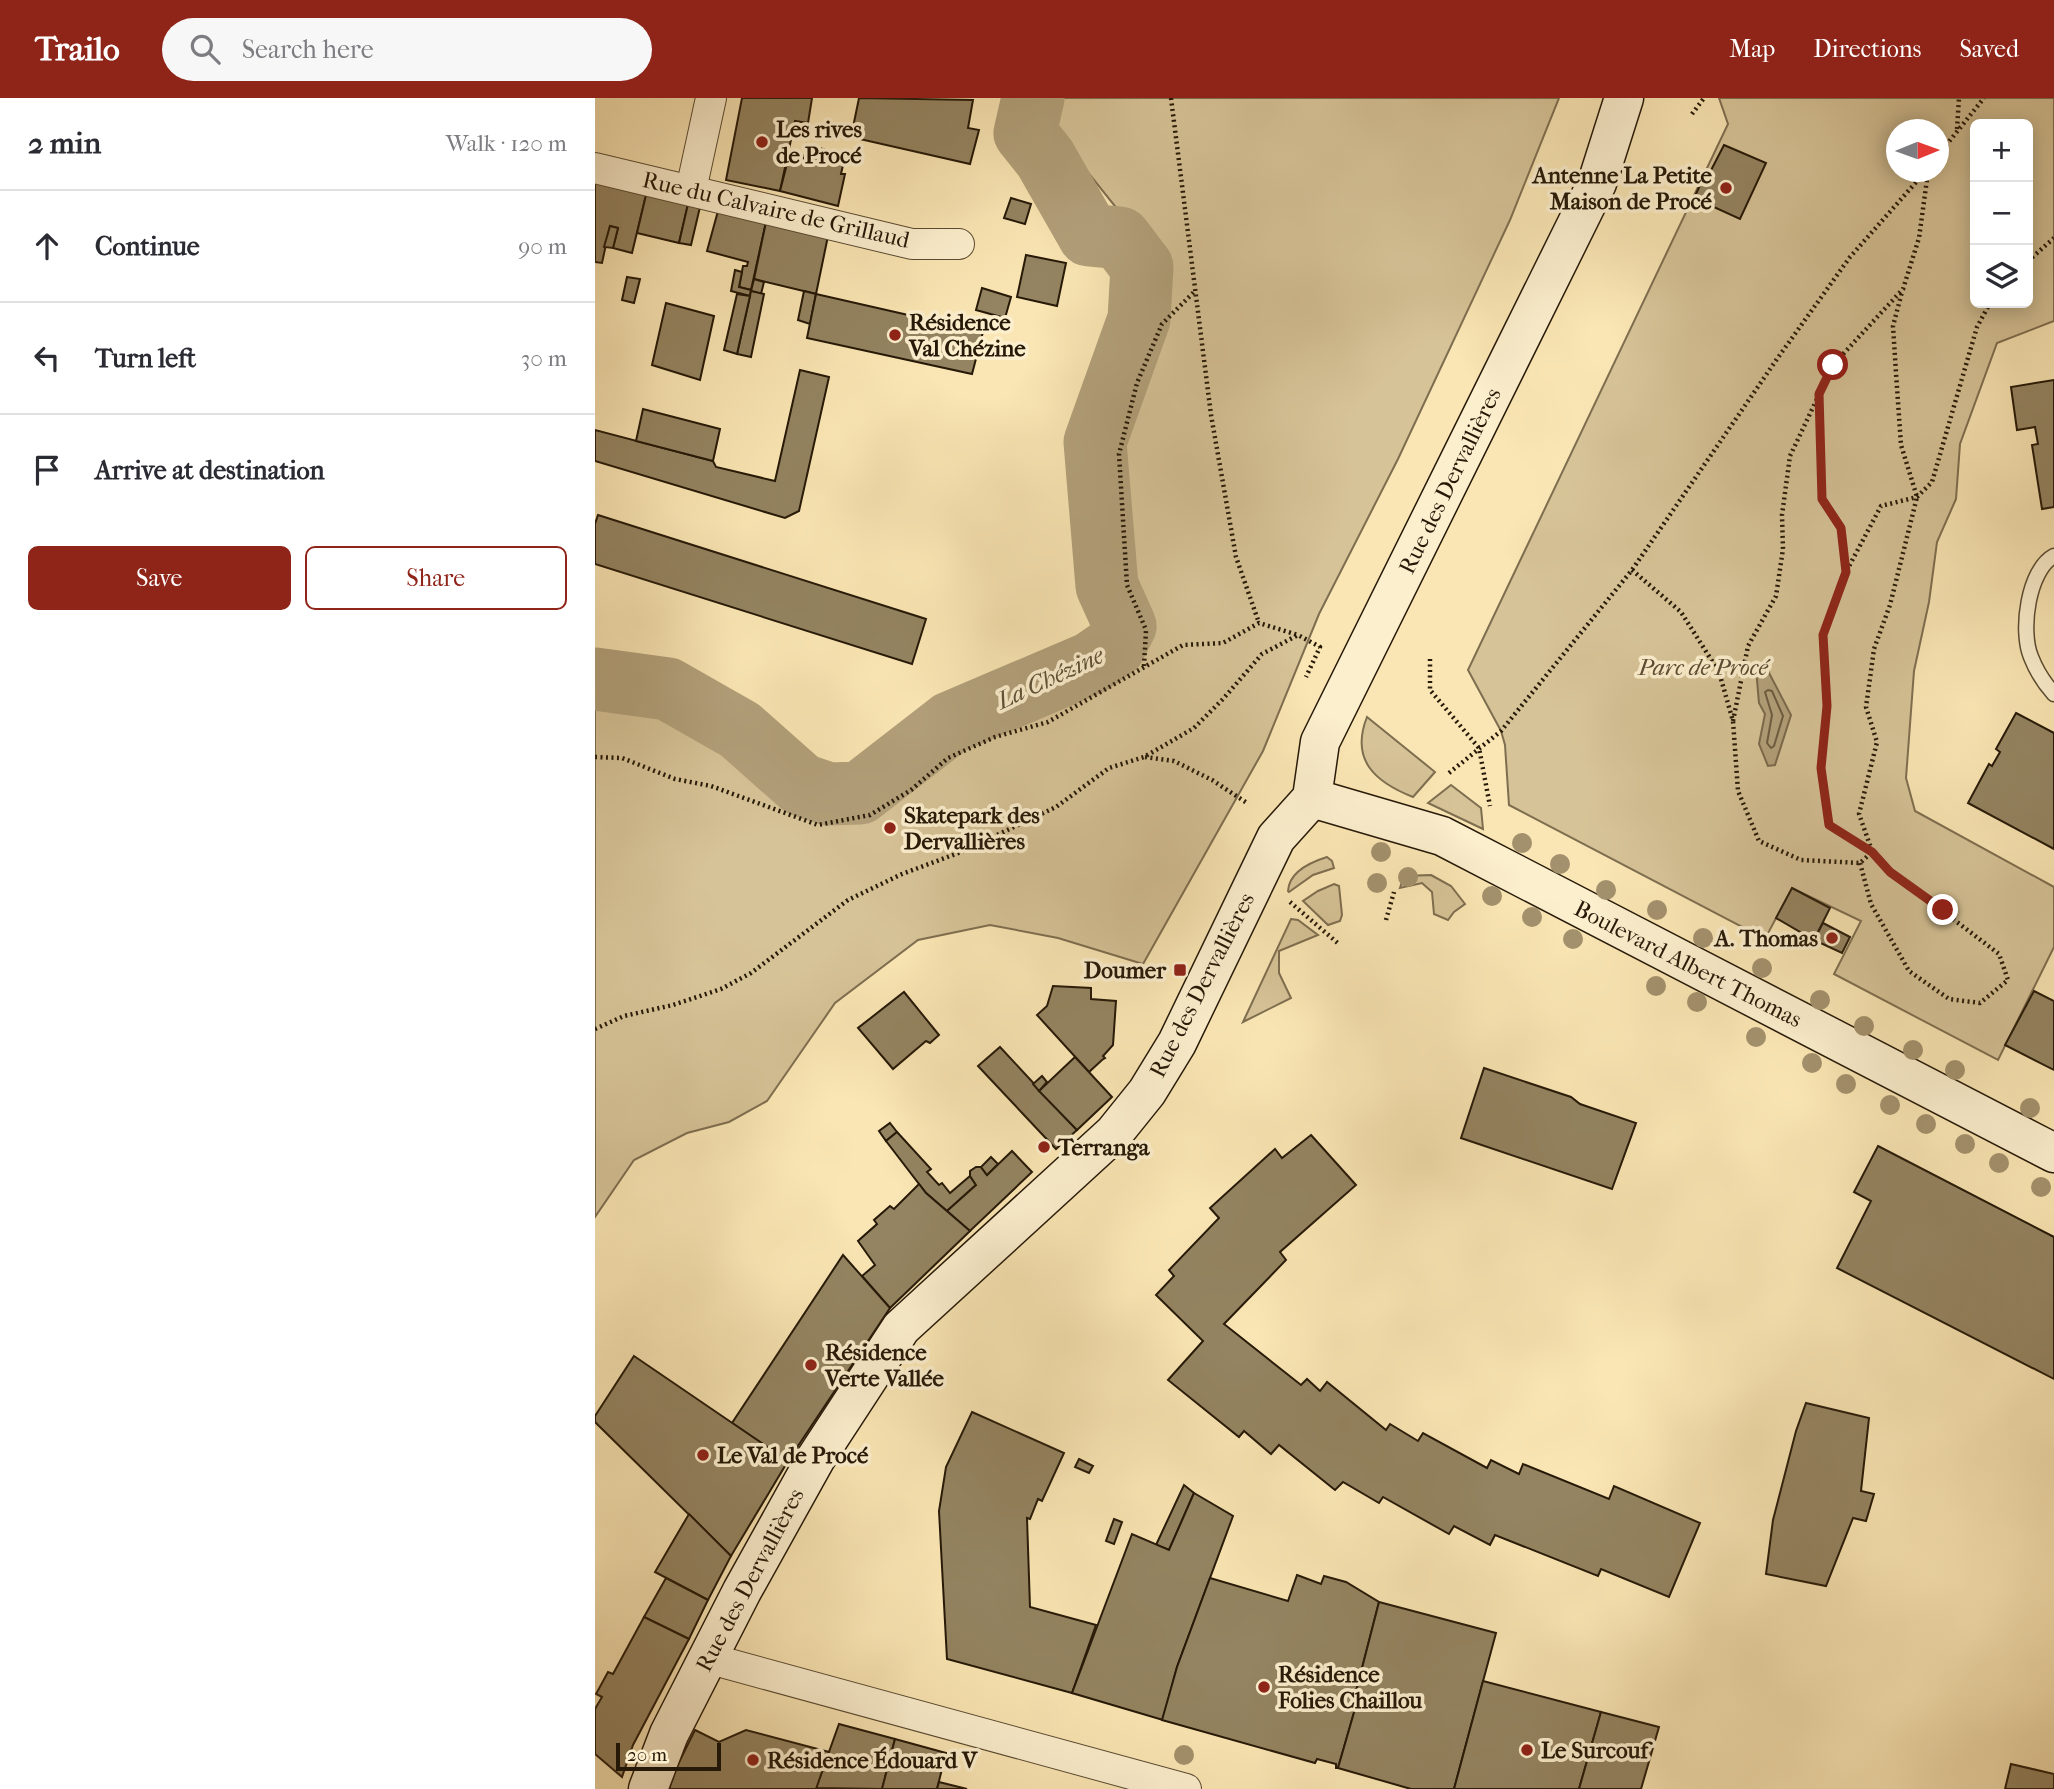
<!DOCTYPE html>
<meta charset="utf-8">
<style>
body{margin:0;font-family:"IM FELL French Canon",serif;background:#f7f7f7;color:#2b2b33}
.controls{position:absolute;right:21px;top:21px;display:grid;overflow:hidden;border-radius:10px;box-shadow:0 4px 18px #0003}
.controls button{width:63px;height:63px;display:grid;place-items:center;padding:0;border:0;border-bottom:2px solid #e1e1e2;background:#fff;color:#2b2b33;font:35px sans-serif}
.compass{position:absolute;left:1291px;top:21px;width:63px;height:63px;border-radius:50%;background:#fff;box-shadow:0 4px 18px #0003;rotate:89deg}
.scale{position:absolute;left:21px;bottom:18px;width:105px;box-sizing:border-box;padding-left:7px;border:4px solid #261908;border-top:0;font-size:19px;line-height:24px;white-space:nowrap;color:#261908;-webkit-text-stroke:5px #fcefce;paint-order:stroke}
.stop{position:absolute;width:21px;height:21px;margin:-16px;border:5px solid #8f2418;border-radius:50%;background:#fff}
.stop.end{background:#8f2418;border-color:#fff;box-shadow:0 2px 7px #0008}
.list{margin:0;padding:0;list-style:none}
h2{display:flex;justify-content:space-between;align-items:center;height:91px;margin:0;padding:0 28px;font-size:30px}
h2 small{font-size:23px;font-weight:400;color:#7c7c81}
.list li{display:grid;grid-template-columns:46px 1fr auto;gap:21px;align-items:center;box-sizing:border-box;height:112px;padding:0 28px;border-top:2px solid #e1e1e2}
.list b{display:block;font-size:26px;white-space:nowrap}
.list em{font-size:23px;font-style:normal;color:#7c7c81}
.actions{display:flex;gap:14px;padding:21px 28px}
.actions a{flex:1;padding:16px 0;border:2px solid #8f2418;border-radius:10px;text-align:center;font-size:24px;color:#8f2418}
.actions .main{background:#8f2418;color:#fff}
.icon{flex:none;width:38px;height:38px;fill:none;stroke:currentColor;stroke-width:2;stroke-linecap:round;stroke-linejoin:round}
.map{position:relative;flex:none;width:1459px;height:1691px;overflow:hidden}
header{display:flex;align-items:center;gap:42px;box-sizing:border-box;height:98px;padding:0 35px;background:#8f2418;color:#fff}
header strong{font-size:33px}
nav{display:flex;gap:38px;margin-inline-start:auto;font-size:24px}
.search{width:490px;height:63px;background:#f7f7f7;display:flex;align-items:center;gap:18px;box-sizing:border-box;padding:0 24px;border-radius:38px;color:#7c7c81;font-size:26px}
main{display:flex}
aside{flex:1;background:#fff}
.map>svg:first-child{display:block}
.green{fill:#d6c397;stroke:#7e6e50;stroke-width:2;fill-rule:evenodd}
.water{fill:#b2a07a;stroke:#7a6a4c;stroke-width:2}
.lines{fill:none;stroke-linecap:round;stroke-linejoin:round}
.shore{stroke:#6c5c41;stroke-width:2}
.river{stroke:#b2a07a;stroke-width:63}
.building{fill:#948461;stroke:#261908;stroke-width:2}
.lane-casing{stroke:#5b4c33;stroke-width:17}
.street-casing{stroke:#5b4c33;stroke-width:32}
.secondary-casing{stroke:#261908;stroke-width:41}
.path{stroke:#261908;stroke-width:4.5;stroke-dasharray:2 3.5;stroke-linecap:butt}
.lane{stroke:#fcefce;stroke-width:14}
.street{stroke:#fcefce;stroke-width:30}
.secondary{stroke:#fcefce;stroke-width:38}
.tree{fill:#a3916d}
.route{stroke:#8f2418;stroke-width:9}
.poi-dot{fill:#8f2418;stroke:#fcefce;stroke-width:2.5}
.labels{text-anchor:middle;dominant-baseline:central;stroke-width:7;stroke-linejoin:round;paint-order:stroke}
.poi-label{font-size:23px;font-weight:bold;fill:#261908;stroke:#fcefce;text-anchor:start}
.street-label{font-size:23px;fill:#261908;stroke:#fcefce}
.park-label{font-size:23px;font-style:italic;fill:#5b4c33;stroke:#fcefce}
.water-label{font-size:24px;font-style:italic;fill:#5e4f36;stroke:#fcefce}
</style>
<header>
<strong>Trailo</strong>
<div class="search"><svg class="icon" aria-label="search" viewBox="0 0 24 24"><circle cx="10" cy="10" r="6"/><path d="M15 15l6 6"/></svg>Search here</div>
<nav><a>Map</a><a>Directions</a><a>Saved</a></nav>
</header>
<main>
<aside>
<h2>2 min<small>Walk · 120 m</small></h2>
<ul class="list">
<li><svg class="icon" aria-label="ahead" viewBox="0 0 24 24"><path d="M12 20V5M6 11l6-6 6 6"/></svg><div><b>Continue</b></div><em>90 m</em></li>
<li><svg class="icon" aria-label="left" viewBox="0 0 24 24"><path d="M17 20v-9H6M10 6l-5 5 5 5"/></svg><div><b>Turn left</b></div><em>30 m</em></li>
<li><svg class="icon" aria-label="arrive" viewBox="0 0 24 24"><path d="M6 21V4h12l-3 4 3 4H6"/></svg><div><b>Arrive at destination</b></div></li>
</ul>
<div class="actions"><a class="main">Save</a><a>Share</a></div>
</aside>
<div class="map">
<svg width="1459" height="1691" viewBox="0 0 1459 1691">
<rect width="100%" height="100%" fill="#fae6b4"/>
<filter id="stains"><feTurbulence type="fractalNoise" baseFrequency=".00286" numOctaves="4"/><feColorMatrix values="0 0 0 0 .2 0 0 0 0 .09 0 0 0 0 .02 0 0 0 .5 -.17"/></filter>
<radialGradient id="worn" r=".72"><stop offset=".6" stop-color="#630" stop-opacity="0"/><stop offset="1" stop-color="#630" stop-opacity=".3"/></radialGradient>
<g class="green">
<path d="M 460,0 L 964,0 L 915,122 L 803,361 L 724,516 L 668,653 L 548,866 L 463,840 L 395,827 L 323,842 L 240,905 L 172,1003 L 134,1024 L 92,1035 L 39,1062 L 0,1119 L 0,612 L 56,603 L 180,685 L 235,710 L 280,695 L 362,635 L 436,606 L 519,568 L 549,543 L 522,484 L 514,354 L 540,259 L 566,186 L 544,138 L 454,26 Z"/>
<path d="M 1124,0 L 1459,0 L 1459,223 L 1402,245 L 1365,346 L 1361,401 L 1342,444 L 1334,504 L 1319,573 L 1311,680 L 1320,713 L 1459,789 L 1459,849 L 1403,962 L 1239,876 L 1266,823 L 1197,790 L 1170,841 L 914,707 L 910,647 L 906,633 L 873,572 L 1133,26 ZM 1380,26 L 1433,26 L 1433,205 L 1380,205 ZM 1302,32 L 1344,32 L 1344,74 L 1302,74 Z"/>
<path d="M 772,619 L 840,674 L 818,699 C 780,684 755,662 772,619 Z"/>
<path d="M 856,687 L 886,710 L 888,731 L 833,705 Z"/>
<path d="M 732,759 L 737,763 L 739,770 L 718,777 L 694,794 L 693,793 C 694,774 716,764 732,759 Z"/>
<path d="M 836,777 L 856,788 L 870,806 L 859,814 L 853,822 L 839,816 L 837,794 L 827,785 L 805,790 L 809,778 Z"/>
<path d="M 739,786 L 744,788 L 747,817 L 745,823 L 733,827 L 708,803 L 723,793 Z"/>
<path d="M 696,821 L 703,822 L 723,837 L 684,853 L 684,875 L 696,900 L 648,924 Z"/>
</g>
<path class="water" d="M 1161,571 L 1172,571 L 1196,617 L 1180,667 L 1173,668 L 1164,646 L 1170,616 L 1164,605 Z"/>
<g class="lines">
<path class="shore" d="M 1173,592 L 1177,593 L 1188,618 L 1179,648 L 1176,650 L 1172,645 L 1177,617 L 1170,594 Z"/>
<path class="river" d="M 0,581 L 73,591 L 145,632 L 207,687 L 234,696 L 265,695 L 355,625 L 496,565 L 519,549 L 530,528 L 512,488 L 500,344 L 544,221 L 547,169 L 525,140 L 494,137 L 450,60 L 430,35 L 438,0"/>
</g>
<g class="building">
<path d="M 147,0 L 217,0 L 213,25 L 200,23 L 185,93 L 131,82 Z"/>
<path d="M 264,0 L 378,2 L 373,30 L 384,32 L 375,66 L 256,39 Z"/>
<path d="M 212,46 L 250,58 L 246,76 L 250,76 L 243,108 L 185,93 L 193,62 L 208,65 Z"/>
<path d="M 1129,47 L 1171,65 L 1145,121 L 1099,100 L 1109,79 L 1112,80 Z"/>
<path d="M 0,85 L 51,97 L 37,155 L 18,150 L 23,130 L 15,128 L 7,165 L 0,164 Z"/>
<path d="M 51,97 L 93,106 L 84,145 L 42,135 Z"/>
<path d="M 416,100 L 436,106 L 430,126 L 409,120 Z"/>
<path d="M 93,106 L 105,109 L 96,147 L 84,145 Z"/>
<path d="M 123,113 L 171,124 L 156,192 L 144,189 L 148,168 L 152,168 L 153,164 L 112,153 Z"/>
<path d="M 171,124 L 233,138 L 221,196 L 159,181 Z"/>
<path d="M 15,128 L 23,130 L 18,150 L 9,149 Z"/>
<path d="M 431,157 L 471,165 L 462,208 L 422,199 Z"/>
<path d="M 140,172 L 147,174 L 144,189 L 156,192 L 155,198 L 136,193 Z"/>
<path d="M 32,179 L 45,181 L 39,205 L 27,202 Z"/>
<path d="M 159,181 L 169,184 L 166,196 L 156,193 Z"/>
<path d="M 387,190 L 416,199 L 410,220 L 381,212 Z"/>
<path d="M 156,193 L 169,196 L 156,259 L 142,256 Z"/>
<path d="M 209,193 L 221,196 L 215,226 L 203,222 Z"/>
<path d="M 142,196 L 155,198 L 142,256 L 129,252 Z"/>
<path d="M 221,196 L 388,234 L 377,276 L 212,240 Z"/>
<path d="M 71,205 L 119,218 L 105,282 L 57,267 Z"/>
<path d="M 205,272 L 234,279 L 204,413 L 190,420 L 0,363 L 0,332 L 118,363 L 121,369 L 180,383 Z"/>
<path d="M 1459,282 L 1459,409 L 1447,411 L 1437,347 L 1443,346 L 1440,329 L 1422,332 L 1416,289 Z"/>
<path d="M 48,311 L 125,331 L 118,363 L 41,343 Z"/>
<path d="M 3,417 L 331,521 L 317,566 L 0,466 L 0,426 Z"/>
<path d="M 1421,615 L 1459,635 L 1459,751 L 1373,705 L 1394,666 L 1397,668 L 1405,654 L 1401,651 Z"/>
<path d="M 1197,790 L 1235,810 L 1219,842 L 1181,820 Z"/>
<path d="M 1228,825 L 1255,839 L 1247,855 L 1219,842 Z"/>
<path d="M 458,888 L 496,890 L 496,901 L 521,903 L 518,947 L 508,958 L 510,960 L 507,962 L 494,974 L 442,917 L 452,908 Z"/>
<path d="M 1439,893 L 1459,903 L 1459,972 L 1410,947 Z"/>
<path d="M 309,894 L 344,937 L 335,945 L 331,943 L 298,971 L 263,930 Z"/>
<path d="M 405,949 L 482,1032 L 461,1051 L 383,968 Z"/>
<path d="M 480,959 L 517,999 L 482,1032 L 444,993 Z"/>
<path d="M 889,970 L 976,999 L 985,1006 L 1041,1025 L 1017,1091 L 866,1040 Z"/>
<path d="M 447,978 L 452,984 L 444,993 L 438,986 Z"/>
<path d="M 295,1025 L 302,1034 L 291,1043 L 284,1033 Z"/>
<path d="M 302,1034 L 336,1071 L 332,1074 L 344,1087 L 347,1085 L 355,1095 L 375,1078 L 381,1087 L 352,1113 L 331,1095 L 291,1043 Z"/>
<path d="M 716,1037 L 761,1087 L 685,1154 L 691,1162 L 629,1226 L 706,1287 L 712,1281 L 725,1293 L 732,1284 L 791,1332 L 795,1326 L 823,1343 L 828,1335 L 892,1370 L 896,1362 L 924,1376 L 928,1366 L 1014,1401 L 1019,1388 L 1105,1425 L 1074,1499 L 1006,1471 L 1003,1478 L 900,1437 L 895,1447 L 859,1428 L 854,1436 L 788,1399 L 784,1405 L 748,1384 L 740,1392 L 684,1347 L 676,1356 L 649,1333 L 644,1339 L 573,1282 L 608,1243 L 561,1197 L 579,1178 L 574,1172 L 624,1120 L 615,1110 L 680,1051 L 687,1060 Z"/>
<path d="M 1283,1048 L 1459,1139 L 1459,1281 L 1242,1170 L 1276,1103 L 1259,1094 Z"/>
<path d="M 417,1053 L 437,1074 L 375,1133 L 352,1113 L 381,1087 L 375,1078 L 375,1073 L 381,1069 L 386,1069 L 392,1077 Z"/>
<path d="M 396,1059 L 403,1066 L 392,1077 L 386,1069 Z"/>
<path d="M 324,1086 L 331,1095 L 375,1133 L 295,1210 L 267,1178 L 280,1167 L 263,1143 L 282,1126 L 279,1122 L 295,1108 L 299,1111 Z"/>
<path d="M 248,1157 L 295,1210 L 193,1363 L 137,1325 Z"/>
<path d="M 39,1258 L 193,1363 L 136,1458 L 0,1324 L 0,1318 Z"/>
<path d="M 1211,1305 L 1274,1320 L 1266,1393 L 1279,1396 L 1271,1423 L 1258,1420 L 1231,1488 L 1171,1476 L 1178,1422 L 1201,1333 Z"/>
<path d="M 377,1314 L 469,1355 L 447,1403 L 443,1401 L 435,1421 L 432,1420 L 435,1509 L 501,1527 L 477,1595 L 352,1561 L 344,1413 L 351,1369 Z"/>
<path d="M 484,1361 L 498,1368 L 494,1375 L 480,1369 Z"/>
<path d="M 589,1387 L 599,1395 L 574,1452 L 561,1447 Z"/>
<path d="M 599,1395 L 638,1418 L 582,1569 L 568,1622 L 477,1595 L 537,1436 L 574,1452 Z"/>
<path d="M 94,1416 L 136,1458 L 113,1502 L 60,1474 Z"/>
<path d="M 519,1421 L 527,1424 L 519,1446 L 511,1443 Z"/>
<path d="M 702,1477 L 726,1486 L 729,1478 L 751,1484 L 784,1504 L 757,1609 L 760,1611 L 743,1670 L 741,1670 L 741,1666 L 722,1661 L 720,1665 L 567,1622 L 582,1569 L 615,1480 L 693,1503 Z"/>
<path d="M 71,1480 L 113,1502 L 94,1541 L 49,1519 Z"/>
<path d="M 784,1504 L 901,1535 L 859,1691 L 816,1691 L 743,1670 L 760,1611 L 757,1609 Z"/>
<path d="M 49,1519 L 94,1541 L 38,1647 L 27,1679 L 0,1656 L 0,1611 L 7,1599 L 1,1596 L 13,1574 L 18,1576 Z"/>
<path d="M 888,1583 L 1006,1614 L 984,1691 L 859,1691 Z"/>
<path d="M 1006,1614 L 1064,1629 L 1046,1691 L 984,1691 Z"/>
<path d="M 244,1626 L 300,1641 L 287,1691 L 221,1690 Z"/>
<path d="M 100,1632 L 124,1644 L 151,1632 L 234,1654 L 221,1691 L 74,1691 L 81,1670 Z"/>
<path d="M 300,1641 L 351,1655 L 342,1691 L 287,1691 Z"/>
<path d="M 1416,1666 L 1459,1676 L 1459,1691 L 1410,1691 Z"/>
<path d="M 344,1684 L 372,1691 L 342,1691 Z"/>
</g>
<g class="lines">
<defs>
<path id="lane" d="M 1459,458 C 1433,472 1425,533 1436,559 C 1441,572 1450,586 1459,596"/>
<g id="street">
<path d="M 0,70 L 317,146 L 364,146"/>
<path d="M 96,92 L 116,0"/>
<path d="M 112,1560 L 591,1691"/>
</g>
<g id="secondary">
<path d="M 717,700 L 847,738 L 1459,1055"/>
<path d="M 53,1691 L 74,1636 L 147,1493 L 221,1360 L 306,1230 L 519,1035 L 552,994 L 582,945 L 681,740 L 717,700 L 725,644 L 1002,85 L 1029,0"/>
</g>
</defs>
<use href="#lane" class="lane-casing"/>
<use href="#street" class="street-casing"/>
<use href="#secondary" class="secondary-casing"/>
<g class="path">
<path d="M 576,0 L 616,317 L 641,459 L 664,525"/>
<path d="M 1097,16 L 1109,0"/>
<path d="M 1362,31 L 1364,0"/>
<path d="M 1344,56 L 1389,0"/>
<path d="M 1433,163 L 1459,140"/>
<path d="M 1224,297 L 1227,401 L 1246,430 L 1250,471"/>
<path d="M 1037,472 L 1086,514 L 1124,574 L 1138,623 L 1143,693 L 1164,743 L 1206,762 L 1265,765 L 1277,754"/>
<path d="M 835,561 L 835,592 L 884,650 L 895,708"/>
<path d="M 549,568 L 551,532 L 532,487 L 524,356 L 542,285 L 567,226 L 599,194"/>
<path d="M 1138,623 L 1153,548 L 1181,498 L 1188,451 L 1187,417 L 1195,358 L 1238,267 L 1308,191 L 1324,140 L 1333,74"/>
<path d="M 0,659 L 27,660 L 80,681 L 116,688 L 223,727 L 275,717 L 316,692 L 353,660 L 400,639 L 453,624 L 588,547 L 628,545 L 664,525 L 703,537"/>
<path d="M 550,659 L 579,663 L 617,682 L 652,705"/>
<path d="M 854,675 L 906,633 L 1037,472 L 1182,261 L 1255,159 L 1330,74"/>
<path d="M 1277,753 L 1264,716 L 1282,644 L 1271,609 L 1279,551 L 1295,507 L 1322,399 L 1306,347 L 1301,275 L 1298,228 L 1307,194"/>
<path d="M 1265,765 L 1276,806 L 1314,873 L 1354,901 L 1385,905 L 1413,882 L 1404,856 L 1295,773 L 1277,754 L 1234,727 L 1226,670 L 1232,608 L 1228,537 L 1251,474 L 1286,408 L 1322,399 L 1337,384 L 1382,229 L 1395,205"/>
<path d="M 695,804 L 745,847"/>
<path d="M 791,822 L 799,794"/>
<path d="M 0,931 L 29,918 L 78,907 L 126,891 L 156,875 L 253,802 L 307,776 L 366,754 L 461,709 L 514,670 L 549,659 L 599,630 L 628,601 L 667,556 L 703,537 L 725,549 L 711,579"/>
</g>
<use href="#lane" class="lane"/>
<use href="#street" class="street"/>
<use href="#secondary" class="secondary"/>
</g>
<g class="tree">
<circle cx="927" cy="745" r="10"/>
<circle cx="786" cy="754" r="10"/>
<circle cx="965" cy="766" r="10"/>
<circle cx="813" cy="779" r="10"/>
<circle cx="782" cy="785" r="10"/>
<circle cx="1011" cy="792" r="10"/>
<circle cx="897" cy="798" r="10"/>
<circle cx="1062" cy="812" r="10"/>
<circle cx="937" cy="819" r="10"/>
<circle cx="1108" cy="840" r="10"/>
<circle cx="978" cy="841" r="10"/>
<circle cx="1167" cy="870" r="10"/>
<circle cx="1061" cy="888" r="10"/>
<circle cx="1225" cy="902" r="10"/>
<circle cx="1102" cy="904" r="10"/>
<circle cx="1269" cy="928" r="10"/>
<circle cx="1161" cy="939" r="10"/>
<circle cx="1318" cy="952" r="10"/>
<circle cx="1217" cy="965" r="10"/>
<circle cx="1360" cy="972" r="10"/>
<circle cx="1251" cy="986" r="10"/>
<circle cx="1295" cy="1007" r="10"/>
<circle cx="1435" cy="1010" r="10"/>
<circle cx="1331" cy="1026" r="10"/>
<circle cx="1370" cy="1046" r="10"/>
<circle cx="1404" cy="1065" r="10"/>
<circle cx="1446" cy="1089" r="10"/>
<circle cx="589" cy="1657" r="10"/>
</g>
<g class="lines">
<path class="route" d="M 1238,267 L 1224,296 L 1227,401 L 1246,430 L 1251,474 L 1228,537 L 1232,608 L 1226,670 L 1234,727 L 1277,754 L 1295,774 L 1348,812"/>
</g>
<g class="poi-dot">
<circle cx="167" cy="44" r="7"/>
<circle cx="1131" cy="90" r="7"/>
<circle cx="300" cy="237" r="7"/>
<circle cx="295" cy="730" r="7"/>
<circle cx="1237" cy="840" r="7"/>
<rect x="578" y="865" width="14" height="14" rx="3.5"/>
<circle cx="449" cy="1049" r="7"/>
<circle cx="216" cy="1267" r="7"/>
<circle cx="108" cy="1357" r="7"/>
<circle cx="669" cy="1589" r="7"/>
<circle cx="932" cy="1652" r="7"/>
<circle cx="158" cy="1662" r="7"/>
</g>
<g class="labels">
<g class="poi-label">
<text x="181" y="31">Les rives<tspan x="181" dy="26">de Procé</tspan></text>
<text x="1117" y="77" text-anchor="end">Antenne La Petite<tspan x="1117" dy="26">Maison de Procé</tspan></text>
<text x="314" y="224">Résidence<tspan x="314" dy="26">Val Chézine</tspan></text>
<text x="309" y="717">Skatepark des<tspan x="309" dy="26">Dervallières</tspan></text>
<text x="1223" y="840" text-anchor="end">A. Thomas</text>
<text x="571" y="872" text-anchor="end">Doumer</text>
<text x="463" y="1049">Terranga</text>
<text x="230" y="1254">Résidence<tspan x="230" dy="26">Verte Vallée</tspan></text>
<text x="122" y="1357">Le Val de Procé</text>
<text x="683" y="1576">Résidence<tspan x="683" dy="26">Folies Chaillou</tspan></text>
<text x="946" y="1652">Le Surcouf</text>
<text x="172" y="1662">Résidence Édouard V</text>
</g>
<g class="street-label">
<text transform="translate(181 112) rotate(13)">Rue du Calvaire de Grillaud</text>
<text transform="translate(855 383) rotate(-64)">Rue des Dervallières</text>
<text transform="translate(1093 866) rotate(27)">Boulevard Albert Thomas</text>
<text transform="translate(607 887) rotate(-63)">Rue des Dervallières</text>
<text transform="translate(155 1482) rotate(-62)">Rue des Dervallières</text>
</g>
<g class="park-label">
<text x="1108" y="569">Parc de Procé</text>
</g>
<g class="water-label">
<text transform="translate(455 580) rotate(-25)">La Chézine</text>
</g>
</g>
<rect width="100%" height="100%" filter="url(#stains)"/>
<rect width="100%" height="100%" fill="url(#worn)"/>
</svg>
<div class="controls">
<button>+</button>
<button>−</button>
<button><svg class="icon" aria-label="layers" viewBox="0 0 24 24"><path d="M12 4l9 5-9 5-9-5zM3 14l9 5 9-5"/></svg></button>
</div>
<svg class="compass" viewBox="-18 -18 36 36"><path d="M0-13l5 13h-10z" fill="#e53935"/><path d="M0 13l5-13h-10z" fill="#7c7c81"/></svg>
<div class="scale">20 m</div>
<div class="stop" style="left:1238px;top:267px"></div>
<div class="stop end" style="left:1348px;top:812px"></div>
</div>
</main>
